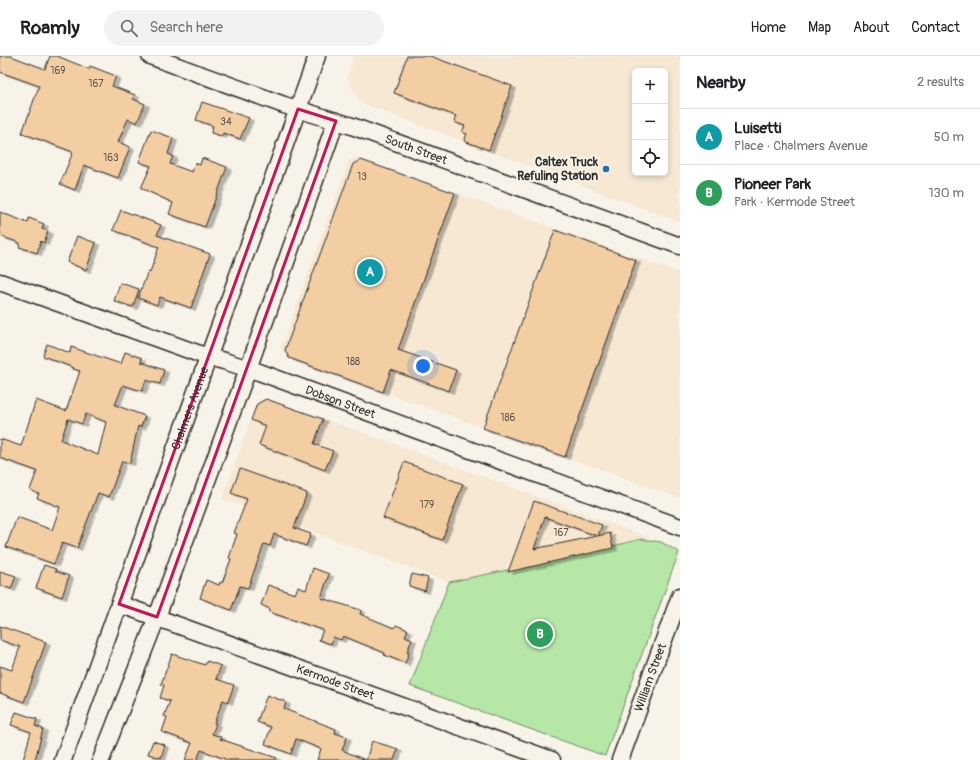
<!DOCTYPE html>
<meta charset="utf-8">
<style>
body{margin:0;font-family:Pangolin,sans-serif;background:#f2f2f2;color:#202124}
.controls{position:absolute;right:12px;top:12px;display:grid;overflow:hidden;border-radius:6px;box-shadow:0 2px 6px #0003}
.controls button{width:36px;height:36px;display:grid;place-items:center;padding:0;border:0;border-bottom:1px solid #e0e0e0;background:#fff;color:#202124;font:20px sans-serif}
.you{position:absolute;left:423px;top:310px;width:14px;height:14px;margin:-10px;border:3px solid #fff;border-radius:50%;background:#1a73e8;box-shadow:0 0 0 6px #1a73e833}
.badge{display:grid;place-items:center;width:26px;height:26px;border-radius:50%;background:#db2777;color:#fff;font-size:13px;font-weight:700}
.pin{position:absolute;translate:-50% -50%;border:2px solid #fff;box-shadow:0 1px 4px #0006}
.list{margin:0;padding:0;list-style:none}
h2{display:flex;justify-content:space-between;align-items:center;height:52px;margin:0;padding:0 16px;font-size:17px}
h2 small{font-size:13px;font-weight:400;color:#757577}
.list li{display:grid;grid-template-columns:26px 1fr auto;gap:12px;align-items:center;box-sizing:border-box;height:56px;padding:0 16px;border-top:1px solid #e0e0e0}
.list b{display:block;font-size:15px;white-space:nowrap}
.list p{margin:0;font-size:13px;white-space:nowrap;color:#757577}
.list em{font-size:13px;font-style:normal;color:#757577}
.icon{flex:none;width:22px;height:22px;fill:none;stroke:currentColor;stroke-width:2;stroke-linecap:round;stroke-linejoin:round}
.map{position:relative;flex:none;width:680px;height:704px;overflow:hidden}
header{display:flex;align-items:center;gap:24px;box-sizing:border-box;height:56px;padding:0 20px;background:#fff;border-bottom:1px solid #e0e0e0}
header strong{font-size:19px}
nav{display:flex;gap:22px;margin-inline-start:auto;font-size:14px}
.search{width:280px;height:36px;background:#f2f2f2;display:flex;align-items:center;gap:10px;box-sizing:border-box;padding:0 14px;border-radius:22px;color:#757577;font-size:15px}
main{display:flex}
aside{flex:1;background:#fff}
.map>svg:first-child{display:block}
.built{fill:#f6e8d3;fill-rule:evenodd}
.green{fill:#b6e7a7;stroke:#708969}
.building{fill:#f3cea3;stroke:#2b2b2b;fill-rule:evenodd;filter:url(#shadow)}
.lines{fill:none;stroke-linecap:round;stroke-linejoin:round}
.minor-casing{stroke:#2b2b2b;stroke-width:19}
.minor{stroke:#f7f3e8;stroke-width:16}
.marked{fill:none;stroke:#c2185b;stroke-width:3;stroke-linejoin:round}
.poi-dot{fill:#1f6fb2;stroke:#f7f3e8;stroke-width:1.5}
.labels{text-anchor:middle;dominant-baseline:central;stroke-width:4;stroke-linejoin:round;paint-order:stroke}
.number-label{font-size:10px;fill:#5d5449}
.street-label{font-size:12px;fill:#2b2b2b;stroke:#f7f3e8}
.poi-label{font-size:12px;font-weight:bold;fill:#2b2b2b;stroke:#f7f3e8;text-anchor:end}
</style>
<header>
<strong>Roamly</strong>
<div class="search"><svg class="icon" aria-label="search" viewBox="0 0 24 24"><circle cx="10" cy="10" r="6"/><path d="M15 15l6 6"/></svg>Search here</div>
<nav><a>Home</a><a>Map</a><a>About</a><a>Contact</a></nav>
</header>
<main>
<div class="map">
<svg width="680" height="704" viewBox="0 0 680 704">
<defs>
<filter id="shadow"><feDropShadow dx="4.5" dy="2.5" stdDeviation="0" flood-color="#0004"/></filter>
</defs>
<rect width="100%" height="100%" fill="#f7f3e8"/>
<filter id="ink" filterUnits="userSpaceOnUse"><feTurbulence type="fractalNoise" baseFrequency=".025" numOctaves="2"/><feDisplacementMap in="SourceGraphic" scale="8" xChannelSelector="R" yChannelSelector="G"/><feConvolveMatrix kernelMatrix="1 2 1 2 8 2 1 2 1" color-interpolation-filters="sRGB"/></filter>
<g filter="url(#ink)">
<g class="built">
<path d="M 354,0 L 680,0 L 680,166 L 361,47 L 347,22 ZM 635,15 L 665,15 L 665,117 L 635,117 Z"/>
<path d="M 357,102 L 680,217 L 680,442 L 286,301 L 281,292 L 349,105 Z"/>
<path d="M 266,343 L 370,379 L 661,486 L 641,483 L 562,503 L 449,526 L 222,443 L 257,347 Z"/>
</g>
<path class="green" d="M 641,483 L 661,486 L 679,496 L 605,700 L 410,630 L 449,526 L 562,503 Z"/>
<g class="building">
<path d="M 0,0 L 11,0 L 45,13 L 50,0 L 57,0 L 89,13 L 90,10 L 116,20 L 112,30 L 135,39 L 133,43 L 145,48 L 137,67 L 128,63 L 118,86 L 130,91 L 118,122 L 84,109 L 75,134 L 60,128 L 73,96 L 22,77 L 39,30 L 0,16 Z"/>
<path d="M 407,0 L 430,0 L 512,30 L 489,94 L 464,85 L 467,78 L 462,76 L 465,70 L 454,66 L 456,60 L 394,37 Z"/>
<path d="M 202,46 L 249,62 L 240,83 L 223,77 L 222,80 L 211,77 L 213,70 L 196,64 Z"/>
<path d="M 151,74 L 173,82 L 168,98 L 173,100 L 170,108 L 192,116 L 195,107 L 200,109 L 202,102 L 227,111 L 205,171 L 169,158 L 173,147 L 141,132 L 151,110 L 139,106 Z"/>
<path d="M 361,104 L 455,137 L 398,294 L 456,314 L 449,335 L 391,314 L 383,336 L 289,302 L 285,294 L 353,108 Z"/>
<path d="M 121,154 L 161,169 L 157,179 L 210,198 L 191,252 L 160,241 L 157,249 L 138,242 L 148,215 L 150,216 L 159,191 L 113,174 Z"/>
<path d="M 0,156 L 28,167 L 29,162 L 44,168 L 42,173 L 48,175 L 44,187 L 41,185 L 37,197 L 19,191 L 20,187 L 0,180 Z"/>
<path d="M 555,174 L 636,204 L 565,401 L 483,372 Z"/>
<path d="M 77,180 L 96,187 L 86,214 L 67,206 Z"/>
<path d="M 120,227 L 139,233 L 133,251 L 114,245 Z"/>
<path d="M 47,288 L 70,297 L 71,291 L 121,308 L 125,296 L 142,302 L 141,306 L 164,314 L 160,328 L 146,324 L 142,335 L 123,329 L 115,349 L 145,360 L 141,371 L 138,370 L 130,407 L 122,405 L 109,441 L 98,437 L 77,492 L 62,487 L 54,508 L 6,491 L 17,461 L 52,474 L 60,451 L 37,442 L 39,438 L 30,434 L 37,415 L 0,402 L 0,383 L 21,390 L 36,344 L 66,355 L 80,315 L 73,313 L 74,312 L 43,300 ZM 86,358 L 106,366 L 98,399 L 61,384 L 68,363 L 82,368 Z"/>
<path d="M 266,343 L 323,363 L 314,388 L 333,395 L 325,414 L 259,389 L 266,370 L 251,364 L 257,348 Z"/>
<path d="M 404,406 L 463,428 L 442,484 L 383,462 Z"/>
<path d="M 240,413 L 307,437 L 294,472 L 311,478 L 306,490 L 274,478 L 270,490 L 264,488 L 248,532 L 240,530 L 231,554 L 200,542 L 206,524 L 219,529 L 220,526 L 222,527 L 231,503 L 229,502 L 237,478 L 234,477 L 247,443 L 231,437 Z"/>
<path d="M 534,445 L 602,469 L 598,480 L 610,477 L 613,492 L 508,516 ZM 545,461 L 597,480 L 534,493 Z"/>
<path d="M 44,509 L 56,513 L 55,515 L 69,520 L 62,541 L 36,532 Z"/>
<path d="M 313,512 L 329,518 L 321,542 L 361,554 L 360,558 L 394,572 L 396,569 L 408,574 L 405,580 L 412,583 L 407,596 L 409,597 L 405,607 L 384,599 L 385,597 L 343,580 L 341,584 L 333,581 L 331,588 L 319,584 L 323,574 L 269,556 L 270,553 L 261,549 L 268,529 L 295,538 L 298,531 L 306,534 Z"/>
<path d="M 0,515 L 16,520 L 11,533 L 0,529 Z"/>
<path d="M 412,518 L 428,522 L 425,535 L 409,530 Z"/>
<path d="M 0,570 L 46,586 L 24,646 L 0,637 L 0,610 L 12,614 L 20,591 L 0,584 Z"/>
<path d="M 172,598 L 205,609 L 207,605 L 221,610 L 216,623 L 234,629 L 228,646 L 223,644 L 214,667 L 216,668 L 212,678 L 221,681 L 220,683 L 277,702 L 276,704 L 228,704 L 201,694 L 197,704 L 185,704 L 192,687 L 162,676 L 167,661 L 164,660 L 170,645 L 160,642 L 164,629 L 161,628 Z"/>
<path d="M 267,639 L 286,646 L 284,653 L 336,673 L 335,677 L 347,681 L 342,694 L 365,704 L 317,704 L 321,693 L 296,683 L 291,698 L 265,688 L 271,671 L 257,666 Z"/>
<path d="M 16,656 L 37,663 L 35,670 L 43,673 L 35,704 L 23,704 L 31,676 L 11,669 Z"/>
<path d="M 153,685 L 165,689 L 161,702 L 148,698 Z"/>
<path d="M 372,685 L 398,693 L 394,704 L 366,704 Z"/>
</g>
<g class="lines">
<defs>
<g id="minor">
<path id="s1" d="M 150,0 L 284,49 L 349,69 L 680,190"/>
<path id="s2" d="M 0,226 L 208,301 L 224,305 L 259,316 L 680,471"/>
<path id="s3" d="M 119,548 L 552,704"/>
<path id="s4" d="M 63,704 L 317,0"/>
<path d="M 101,704 L 157,561 L 248,313 L 336,65"/>
<path id="s5" d="M 620,704 L 680,540"/>
</g>
</defs>
<use href="#minor" class="minor-casing"/>
<use href="#minor" class="minor"/>
</g>
</g>
<path class="marked" d="M 298,53 L 336,65 L 157,561 L 119,548 Z"/>
<circle class="poi-dot" cx="606" cy="113" r="4"/>
<g class="labels">
<g class="number-label">
<text x="58" y="15">169</text>
<text x="96" y="28">167</text>
<text x="226" y="66">34</text>
<text x="111" y="102">163</text>
<text x="362" y="121">13</text>
<text x="353" y="306">188</text>
<text x="508" y="362">186</text>
<text x="427" y="449">179</text>
<text x="561" y="477">167</text>
</g>
<g class="street-label">
<text stroke="none"><textPath href="#s1" startOffset="282">South Street</textPath></text>
<text stroke="none"><textPath href="#s2" startOffset="361">Dobson Street</textPath></text>
<text stroke="none"><textPath href="#s4" startOffset="374">Chalmers Avenue</textPath></text>
<text stroke="none"><textPath href="#s5" startOffset="88">William Street</textPath></text>
<text stroke="none"><textPath href="#s3" startOffset="230">Kermode Street</textPath></text>
</g>
<g class="poi-label">
<text x="598" y="106">Caltex Truck<tspan x="598" dy="14">Refuling Station</tspan></text>
</g>
</g>
</svg>
<div class="controls">
<button>+</button>
<button>−</button>
<button><svg class="icon" aria-label="locate" viewBox="0 0 24 24"><circle cx="12" cy="12" r="6"/><path d="M12 2v4M12 18v4M2 12h4M18 12h4"/></svg></button>
</div>
<div class="you"></div>
<div class="pin badge" style="left:370px;top:216px;background:#0f9aa8">A</div>
<div class="pin badge" style="left:540px;top:578px;background:#2e9e5b">B</div>
</div>
<aside>
<h2>Nearby<small>2 results</small></h2>
<ul class="list">
<li><span class="badge" style="background:#0f9aa8">A</span><div><b>Luisetti</b><p>Place · Chalmers Avenue</p></div><em>50 m</em></li>
<li><span class="badge" style="background:#2e9e5b">B</span><div><b>Pioneer Park</b><p>Park · Kermode Street</p></div><em>130 m</em></li>
</ul>
</aside>
</main>
